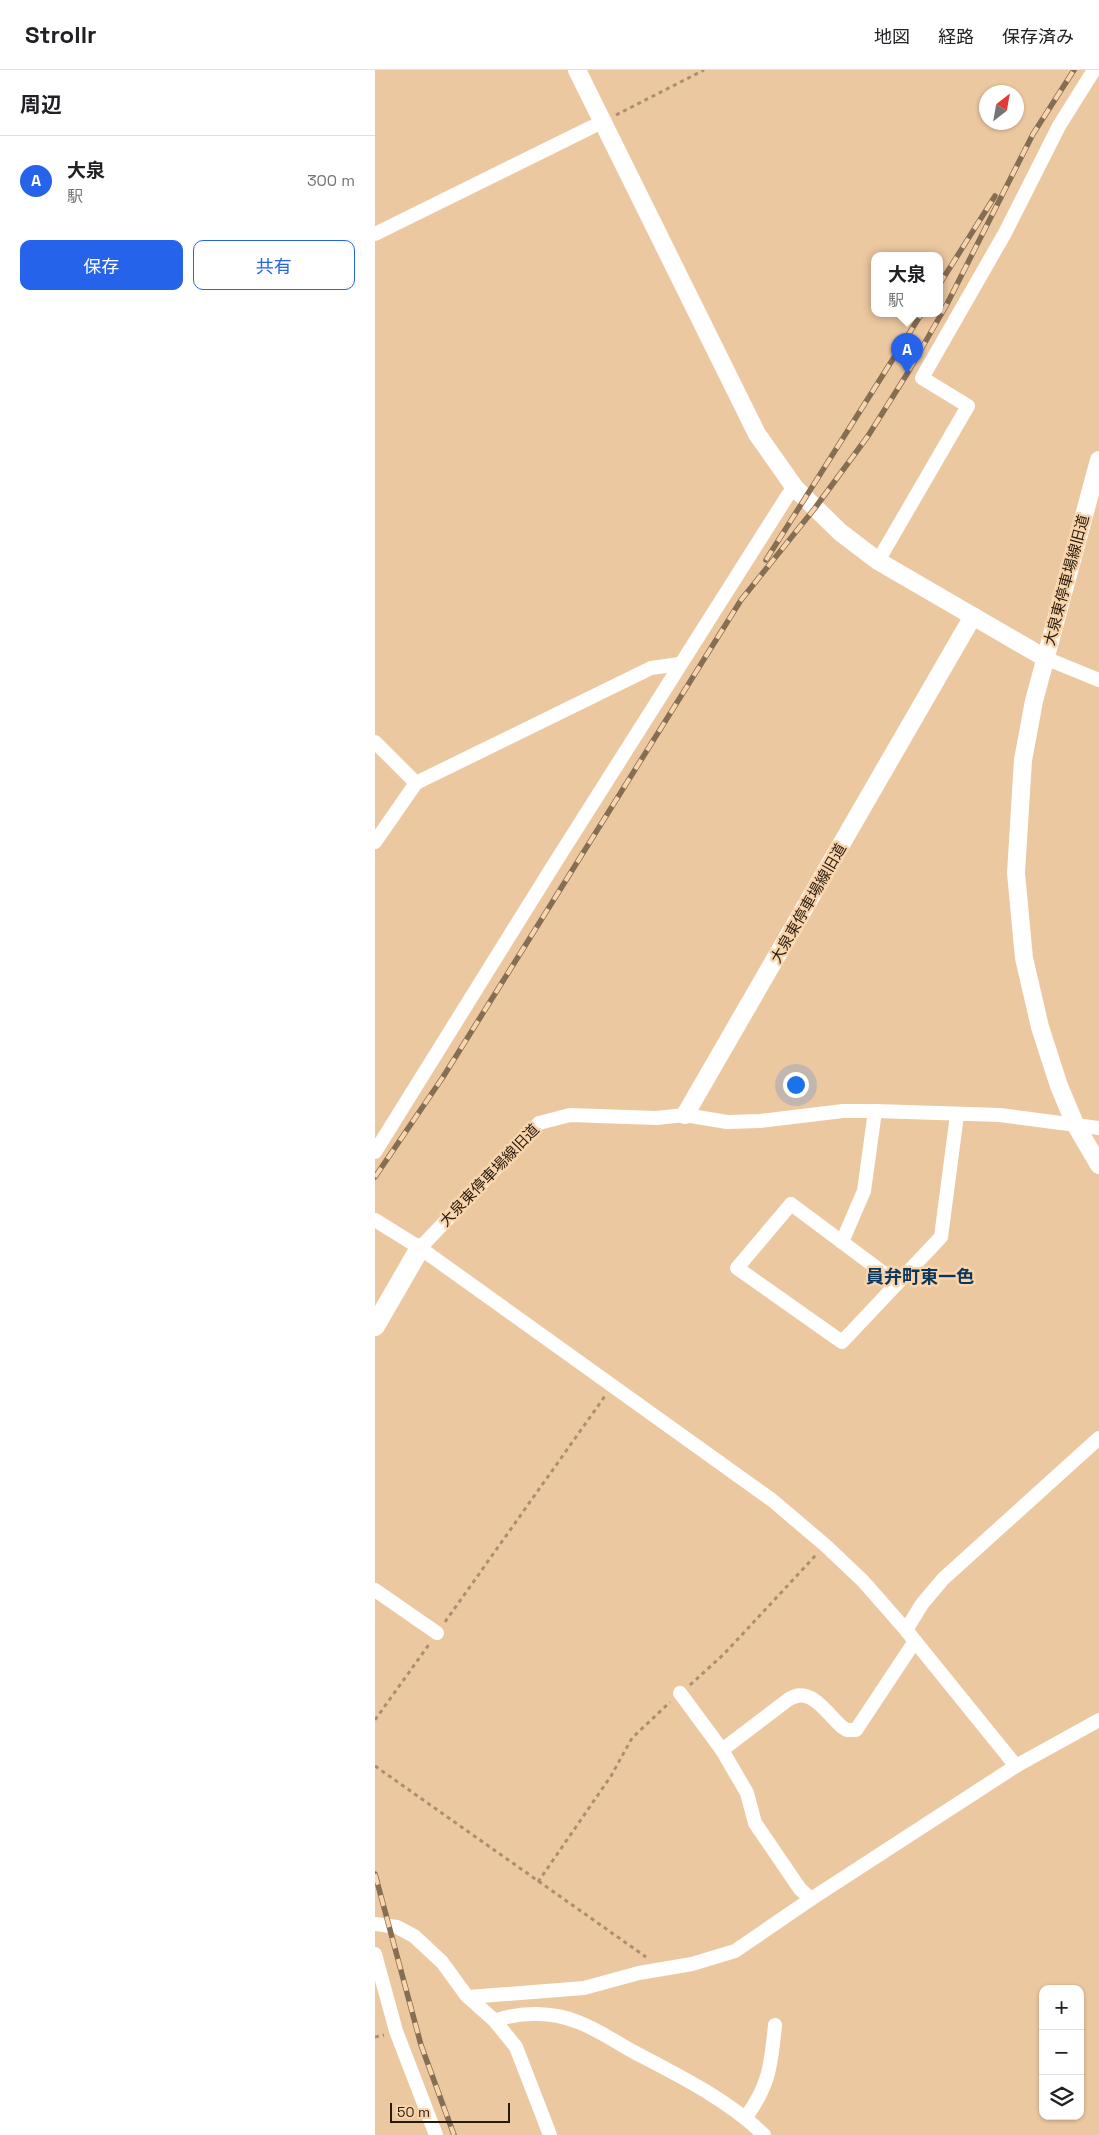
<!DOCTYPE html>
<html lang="ja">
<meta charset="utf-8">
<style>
body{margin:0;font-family:"Space Grotesk","Noto Sans JP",sans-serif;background:#f6f6f6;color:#202124}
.controls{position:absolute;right:15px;bottom:15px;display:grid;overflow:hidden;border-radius:10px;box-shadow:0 1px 4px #0004}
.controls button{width:45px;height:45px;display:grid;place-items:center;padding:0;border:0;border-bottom:1px solid #e0e0e0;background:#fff;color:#202124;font:25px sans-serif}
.compass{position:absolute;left:604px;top:15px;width:45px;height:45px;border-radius:50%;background:#fff;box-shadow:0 1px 4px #0004;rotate:31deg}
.scale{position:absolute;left:15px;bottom:12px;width:120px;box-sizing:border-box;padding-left:5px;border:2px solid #271a0b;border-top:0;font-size:14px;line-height:18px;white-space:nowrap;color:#271a0b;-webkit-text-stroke:4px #f9d5ad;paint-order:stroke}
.you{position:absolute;left:420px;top:1014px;width:18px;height:18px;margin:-12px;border:4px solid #fff;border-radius:50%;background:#1a73e8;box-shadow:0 0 0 8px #1a73e833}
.badge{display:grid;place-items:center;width:32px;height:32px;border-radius:50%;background:#2563eb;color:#fff;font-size:16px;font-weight:700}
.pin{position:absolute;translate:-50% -41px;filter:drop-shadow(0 1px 2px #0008)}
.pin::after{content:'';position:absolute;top:26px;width:18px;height:15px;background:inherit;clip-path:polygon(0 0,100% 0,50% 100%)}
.popup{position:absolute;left:496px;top:182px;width:72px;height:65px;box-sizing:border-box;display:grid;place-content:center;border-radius:10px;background:#fff;filter:drop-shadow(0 1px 4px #0005);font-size:16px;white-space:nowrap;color:#757577}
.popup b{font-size:19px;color:#202124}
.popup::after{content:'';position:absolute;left:50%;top:100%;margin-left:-10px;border:10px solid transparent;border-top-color:#fff}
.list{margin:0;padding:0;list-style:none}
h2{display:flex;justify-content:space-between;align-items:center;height:65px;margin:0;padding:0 20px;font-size:21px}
h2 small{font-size:16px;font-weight:400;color:#757577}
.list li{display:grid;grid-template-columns:32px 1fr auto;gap:15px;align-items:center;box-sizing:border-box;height:90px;padding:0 20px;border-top:1px solid #e0e0e0}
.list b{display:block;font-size:19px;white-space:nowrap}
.list p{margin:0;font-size:16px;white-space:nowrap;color:#757577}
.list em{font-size:16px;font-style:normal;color:#757577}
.actions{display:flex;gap:10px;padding:15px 20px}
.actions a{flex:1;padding:11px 0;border:1px solid #2563eb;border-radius:10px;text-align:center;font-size:18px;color:#2563eb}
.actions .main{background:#2563eb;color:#fff}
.icon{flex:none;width:28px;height:28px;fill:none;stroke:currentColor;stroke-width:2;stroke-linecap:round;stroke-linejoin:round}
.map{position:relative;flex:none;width:724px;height:2065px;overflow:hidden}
header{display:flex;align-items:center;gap:30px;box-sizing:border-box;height:70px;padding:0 25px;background:#fff;border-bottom:1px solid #e0e0e0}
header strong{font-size:24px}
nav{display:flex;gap:28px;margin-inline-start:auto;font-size:18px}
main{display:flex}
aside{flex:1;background:#fff}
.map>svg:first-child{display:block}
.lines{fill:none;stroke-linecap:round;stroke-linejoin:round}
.path{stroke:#ab8f70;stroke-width:3;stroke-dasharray:4 4;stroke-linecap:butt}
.minor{stroke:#fff;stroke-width:14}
.tertiary{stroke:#fff;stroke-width:18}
.secondary{stroke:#fff;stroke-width:20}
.rail-casing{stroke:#866e53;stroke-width:5.5}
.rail{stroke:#f9d5ad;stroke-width:4;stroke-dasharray:11;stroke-linecap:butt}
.labels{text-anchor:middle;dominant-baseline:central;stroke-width:5;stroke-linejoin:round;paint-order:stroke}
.street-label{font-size:15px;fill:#271a0b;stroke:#f9d5ad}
.quarter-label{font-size:18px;font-weight:bold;fill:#0b365b;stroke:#f9d5ad}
</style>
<header>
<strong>Strollr</strong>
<nav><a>地図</a><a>経路</a><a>保存済み</a></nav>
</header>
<main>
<aside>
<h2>周辺<small></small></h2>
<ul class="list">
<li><span class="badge">A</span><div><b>大泉</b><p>駅</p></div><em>300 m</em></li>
</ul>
<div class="actions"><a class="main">保存</a><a>共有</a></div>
</aside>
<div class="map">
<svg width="724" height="2065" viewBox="0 0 724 2065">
<rect width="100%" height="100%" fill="#ecc8a1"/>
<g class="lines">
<g class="path">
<path d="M 241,45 L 329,0"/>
<path d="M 70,1552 L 230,1326"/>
<path d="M 315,1615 L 349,1584 L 441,1485"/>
<path d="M 0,1650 L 55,1573"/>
<path d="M 0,1696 L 271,1887"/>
<path d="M 163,1812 L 236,1706 L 257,1668 L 295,1632"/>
<path d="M 0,1967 L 9,1965"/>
</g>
<g class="minor">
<path d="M 0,164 L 227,52"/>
<path d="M 503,491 L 593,336 L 547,308 L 630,163 L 684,56 L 719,0"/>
<path d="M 670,588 L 724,610"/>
<path d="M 0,672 L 41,713"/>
<path d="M 0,772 L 41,713 L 276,598 L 305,594"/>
<path d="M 0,1082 L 178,796 L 413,425 L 420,418"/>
<path d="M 0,1150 L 45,1178 L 397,1430 L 450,1475 L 488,1511 L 531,1560 L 641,1696"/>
<path d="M 467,1172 L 489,1121 L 500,1041"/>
<path d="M 45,1178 L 164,1053 L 195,1045 L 281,1048 L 310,1045 L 352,1052 L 385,1051 L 468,1041 L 500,1041 L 625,1045 L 724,1058"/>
<path d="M 522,1213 L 416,1134 L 362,1198 L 467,1272 L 566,1167 L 582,1045"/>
<path d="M 0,1520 L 62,1563"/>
<path d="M 531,1560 L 547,1534 L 568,1509 L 724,1368"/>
<path d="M 305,1623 L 347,1680"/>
<path d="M 436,1829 L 425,1819 L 380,1753 L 372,1723 L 347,1680 L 414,1629 C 436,1615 452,1644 467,1657 L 472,1660 L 481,1660 L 540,1571"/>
<path d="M 0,1854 L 22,1857 L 39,1866 L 67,1892 L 91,1925 L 120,1951 L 141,1977 L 175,2065"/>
<path d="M 0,1884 L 21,1961 L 61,2065"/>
<path d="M 93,1927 L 209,1918 L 264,1903 L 317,1894 L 360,1881 L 436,1829 L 641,1696 L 724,1650"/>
<path d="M 120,1951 C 144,1941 179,1942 203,1952 C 222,1959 239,1971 257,1981 C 301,2004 354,2030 389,2065"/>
<path d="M 371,2047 C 395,2014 396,1994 400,1955"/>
</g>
<g class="tertiary">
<path d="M 202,0 L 382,364 L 420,418 L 465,462 L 503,491 L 670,588"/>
<path d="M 724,390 L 659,631 L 648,690 L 641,803 L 649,888 L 665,957 L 684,1016 L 700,1054 L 724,1095"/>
<path d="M 310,1045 L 598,546"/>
</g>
<path class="secondary" d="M 0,1256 L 45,1178"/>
<defs>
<g id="rail">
<path d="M 564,215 L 620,126"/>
<path d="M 391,490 L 547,243"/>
<path d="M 0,1107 L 68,1007 L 366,530 L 440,438 L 493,366 L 532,304 L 572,234 L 658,64 L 699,0"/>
<path d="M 0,1804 L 46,1975 L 79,2065"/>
</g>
</defs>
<use href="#rail" class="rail-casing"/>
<use href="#rail" class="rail"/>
</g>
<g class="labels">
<g class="street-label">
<text transform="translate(691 510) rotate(-75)">大泉東停車場線旧道</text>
<text transform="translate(433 833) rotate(-60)">大泉東停車場線旧道</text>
<text transform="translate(114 1105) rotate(-46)">大泉東停車場線旧道</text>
</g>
<g class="quarter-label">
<text x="545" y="1206">員弁町東一色</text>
</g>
</g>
</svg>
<div class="controls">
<button>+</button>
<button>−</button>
<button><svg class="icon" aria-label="layers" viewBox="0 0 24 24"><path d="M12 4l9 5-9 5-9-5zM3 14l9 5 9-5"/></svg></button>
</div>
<svg class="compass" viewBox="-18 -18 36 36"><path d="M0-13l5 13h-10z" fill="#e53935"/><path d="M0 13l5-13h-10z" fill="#757577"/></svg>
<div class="scale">50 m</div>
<div class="you"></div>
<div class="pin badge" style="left:532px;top:304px">A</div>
<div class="popup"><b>大泉</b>駅</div>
</div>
</main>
